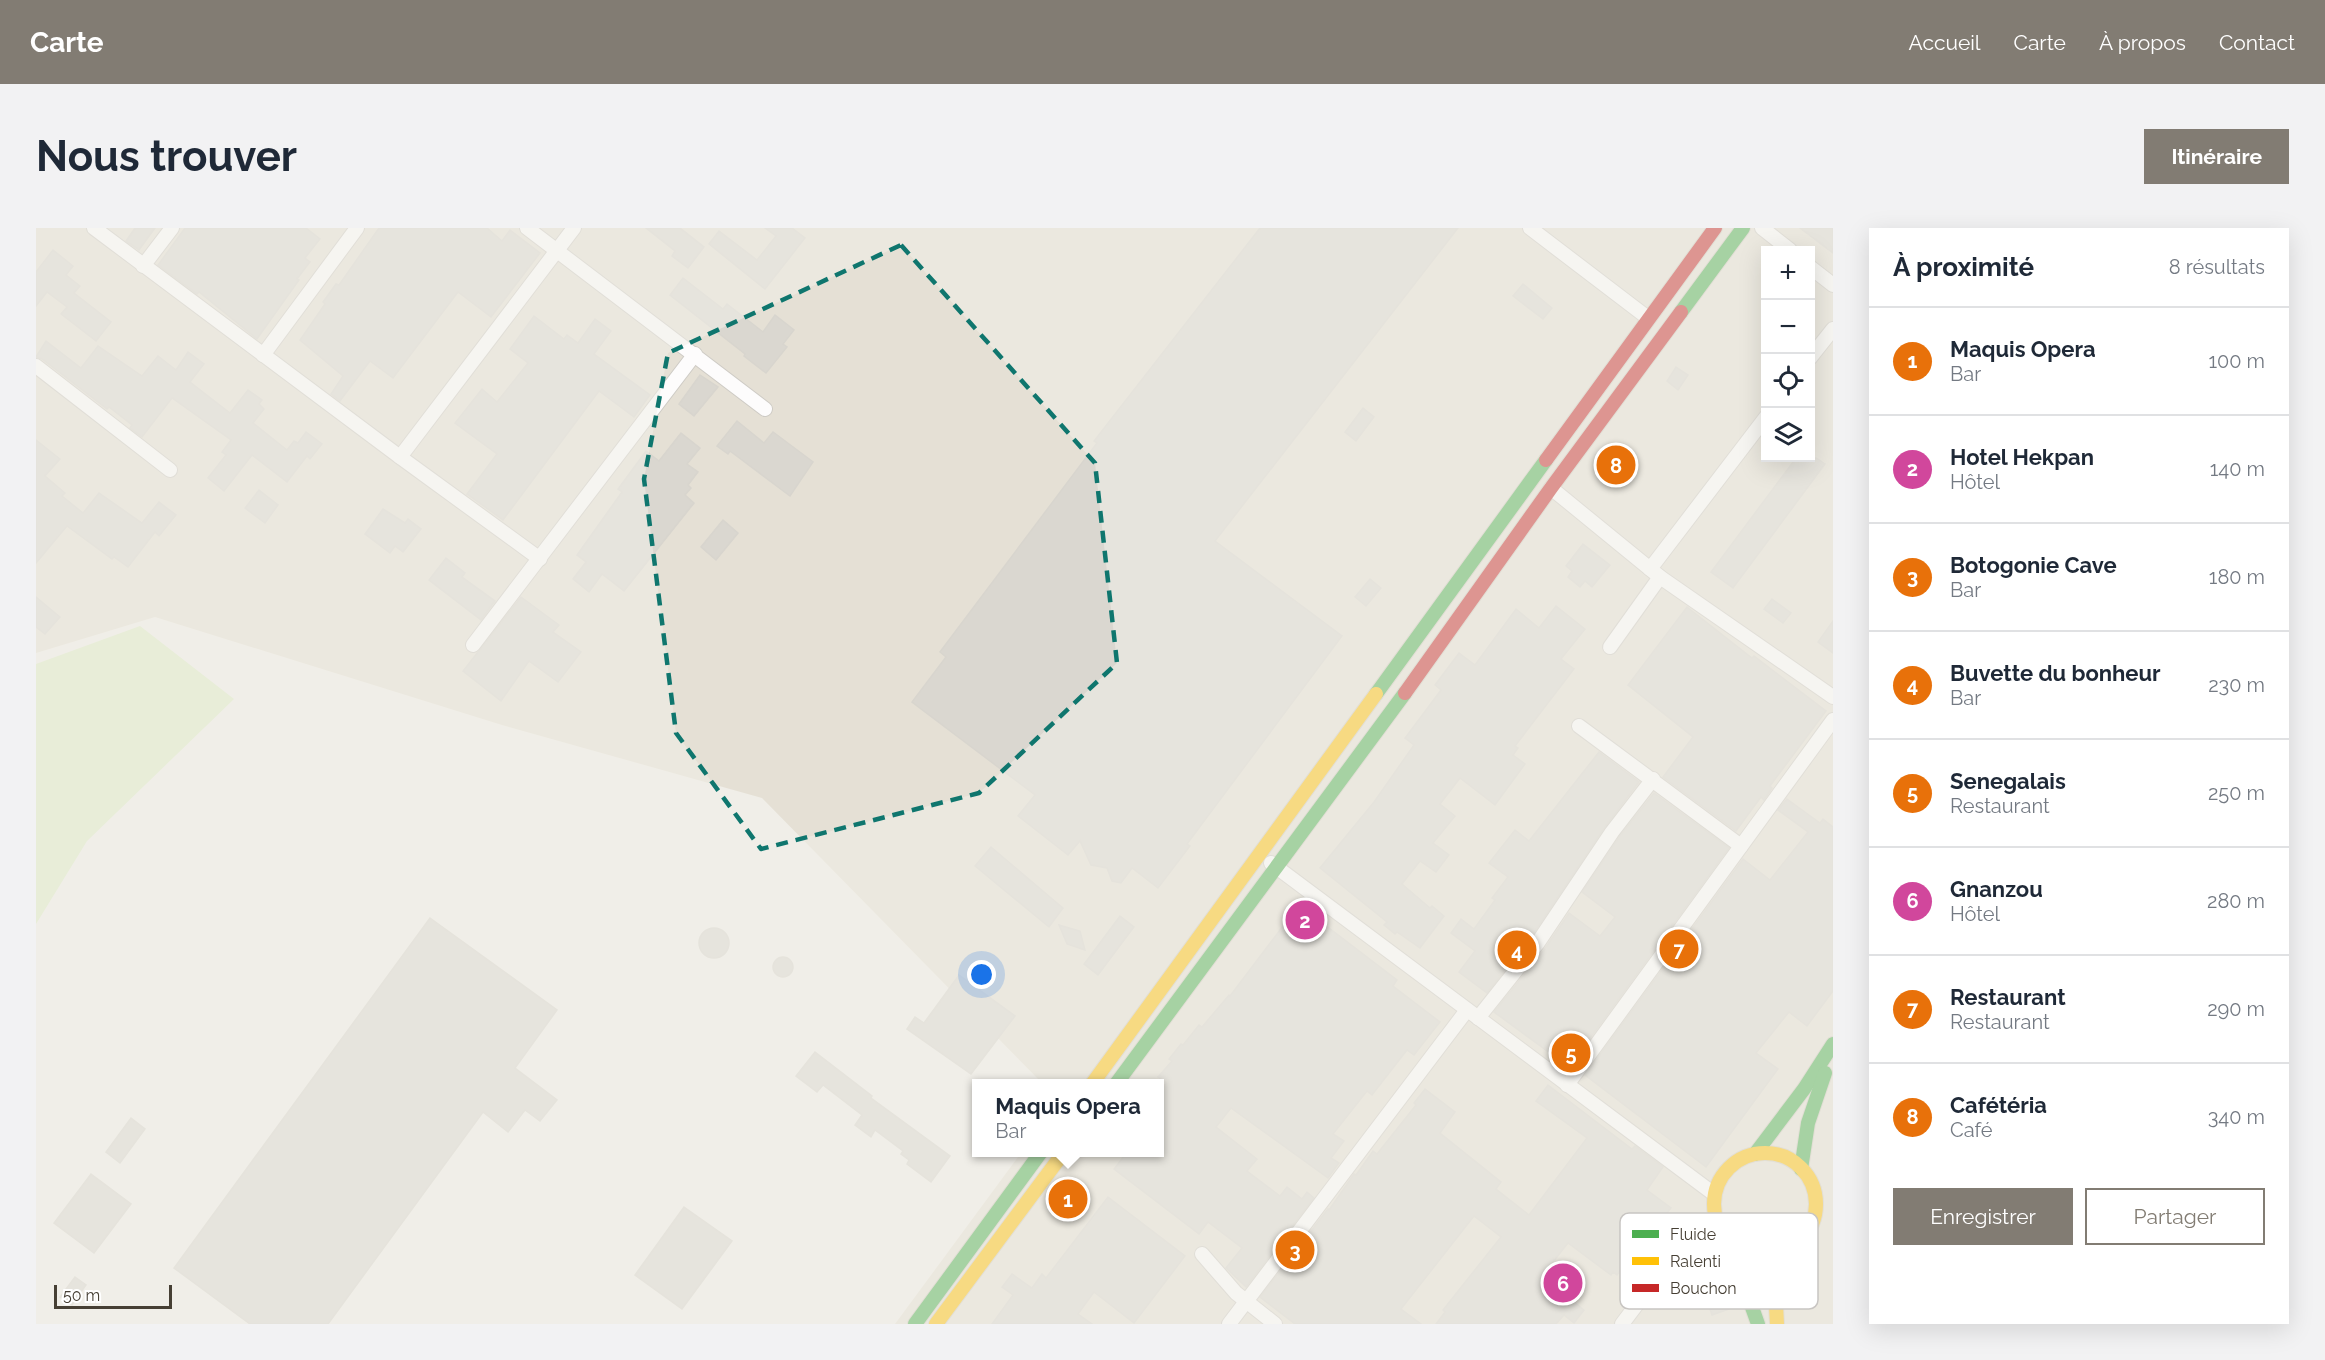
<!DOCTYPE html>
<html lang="fr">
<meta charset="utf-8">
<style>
body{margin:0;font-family:Raleway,sans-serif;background:#f2f2f3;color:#1f2937}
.controls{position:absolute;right:18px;top:18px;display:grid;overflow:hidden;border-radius:0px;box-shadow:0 6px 24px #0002}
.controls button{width:54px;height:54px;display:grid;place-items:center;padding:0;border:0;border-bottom:2px solid #e0e1e3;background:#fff;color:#1f2937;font:30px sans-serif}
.scale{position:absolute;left:18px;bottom:15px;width:118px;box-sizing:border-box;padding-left:6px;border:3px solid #463f34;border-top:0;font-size:16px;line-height:21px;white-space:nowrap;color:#463f34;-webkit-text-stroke:4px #fff;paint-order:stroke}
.you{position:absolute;left:946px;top:747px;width:21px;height:21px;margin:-15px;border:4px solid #fff;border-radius:50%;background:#1a73e8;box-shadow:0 0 0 9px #1a73e833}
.badge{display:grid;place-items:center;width:39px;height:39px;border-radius:50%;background:#827c73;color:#fff;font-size:20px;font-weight:700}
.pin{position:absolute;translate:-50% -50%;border:3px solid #fff;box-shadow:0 2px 6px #0006}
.popup{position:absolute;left:936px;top:851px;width:192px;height:78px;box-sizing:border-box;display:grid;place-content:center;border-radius:0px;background:#fff;filter:drop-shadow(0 2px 4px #0005);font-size:20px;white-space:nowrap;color:#747a83}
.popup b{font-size:22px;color:#1f2937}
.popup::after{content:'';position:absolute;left:50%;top:100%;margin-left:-12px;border:12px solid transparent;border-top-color:#fff}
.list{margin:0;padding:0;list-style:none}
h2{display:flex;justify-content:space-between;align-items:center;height:78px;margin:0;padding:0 24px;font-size:26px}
h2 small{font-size:20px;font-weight:400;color:#747a83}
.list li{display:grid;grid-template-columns:39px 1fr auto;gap:18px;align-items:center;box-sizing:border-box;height:108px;padding:0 24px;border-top:2px solid #e0e1e3}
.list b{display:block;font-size:22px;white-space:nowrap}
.list p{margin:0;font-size:20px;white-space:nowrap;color:#747a83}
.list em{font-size:20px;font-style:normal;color:#747a83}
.actions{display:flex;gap:12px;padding:18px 24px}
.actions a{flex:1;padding:14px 0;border:2px solid #827c73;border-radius:0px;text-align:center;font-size:21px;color:#827c73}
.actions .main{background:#827c73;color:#fff}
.icon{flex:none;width:33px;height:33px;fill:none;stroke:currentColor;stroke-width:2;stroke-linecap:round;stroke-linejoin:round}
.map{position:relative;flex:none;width:1797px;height:1096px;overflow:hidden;border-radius:0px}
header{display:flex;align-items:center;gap:36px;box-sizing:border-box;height:84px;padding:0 30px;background:#827c73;color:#fff}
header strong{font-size:28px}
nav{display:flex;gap:33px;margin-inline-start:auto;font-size:21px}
.intro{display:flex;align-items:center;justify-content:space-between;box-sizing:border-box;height:144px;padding:0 36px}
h1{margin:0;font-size:42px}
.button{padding:15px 27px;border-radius:0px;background:#827c73;color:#fff;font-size:21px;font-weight:700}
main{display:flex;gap:36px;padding:0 36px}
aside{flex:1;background:#fff;border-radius:0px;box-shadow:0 6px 24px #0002}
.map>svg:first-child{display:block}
.residential{fill:#e5e0d5;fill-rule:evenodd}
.green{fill:#ddecc6}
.building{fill:#dad7d0;stroke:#d8d5ce;stroke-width:1.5}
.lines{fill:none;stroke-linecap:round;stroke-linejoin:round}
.street-casing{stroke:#cecbc5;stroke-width:16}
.fast-casing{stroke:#d1ccc0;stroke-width:16}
.slow-casing{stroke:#d1ccc0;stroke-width:16}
.jam-casing{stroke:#d1ccc0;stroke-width:16}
.street{stroke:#fdfcfc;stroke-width:14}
.fast{stroke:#4caf50;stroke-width:14}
.slow{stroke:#ffc107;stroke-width:14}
.jam{stroke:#c62828;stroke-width:14}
.marked{fill:none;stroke:#0f766e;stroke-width:4.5;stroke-dasharray:12 8;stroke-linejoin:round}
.key{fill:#fff;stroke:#c8c5c2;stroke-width:1.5}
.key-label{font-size:16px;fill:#463f34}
</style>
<header>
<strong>Carte</strong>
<nav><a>Accueil</a><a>Carte</a><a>À propos</a><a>Contact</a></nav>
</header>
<div class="intro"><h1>Nous trouver</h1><a class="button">Itinéraire</a></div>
<main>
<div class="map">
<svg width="1797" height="1096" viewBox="0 0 1797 1096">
<rect width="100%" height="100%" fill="#f0eee8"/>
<path class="residential" d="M 0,0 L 1797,0 L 1797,1096 L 859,1096 L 985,925 L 1124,924 L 1124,856 L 1006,855 L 726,570 L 466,497 L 119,389 L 0,425 ZM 1730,22 L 1774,22 L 1774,230 L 1730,230 Z"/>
<path class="green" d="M 104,398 L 198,471 L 51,613 L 0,696 L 0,436 Z"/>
<g class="building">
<path d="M 99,0 L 119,0 L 103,22 L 90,13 Z"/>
<path d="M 149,0 L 270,0 L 284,11 L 269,30 L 274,34 L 261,51 L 263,52 L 221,111 L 163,64 L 161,66 L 122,37 Z"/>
<path d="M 343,0 L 451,0 L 466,13 L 474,2 L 504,25 L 455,89 L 422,64 L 357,150 L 334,133 L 304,173 L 295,166 L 307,148 L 264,112 L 289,76 L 287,74 L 300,56 L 303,57 Z"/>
<path d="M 610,0 L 644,0 L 668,19 L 652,40 L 636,28 L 639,23 Z"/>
<path d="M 729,0 L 756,0 L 769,10 L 729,61 L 673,16 L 683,3 L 721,32 L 740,8 Z"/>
<path d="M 1224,0 L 1422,0 L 1179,313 L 1306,408 L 1151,616 L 1154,618 L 1122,660 L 1096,640 L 1085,655 L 1076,653 L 1071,640 L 1055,637 L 1044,613 L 1032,627 L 982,588 L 999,567 L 876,474 L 910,429 L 904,424 L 1061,215 L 1058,213 Z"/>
<path d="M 1764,0 L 1797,0 L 1797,25 Z"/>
<path d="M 17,22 L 37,38 L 30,47 L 44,58 L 38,65 L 75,94 L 60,113 L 25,86 L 31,79 L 11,64 L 0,78 L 0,44 Z"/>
<path d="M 647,50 L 687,81 L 691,76 L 727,104 L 739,87 L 758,102 L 747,116 L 751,119 L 730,145 L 708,128 L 709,126 L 634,67 Z"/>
<path d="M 1487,56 L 1516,80 L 1507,91 L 1477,68 Z"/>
<path d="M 498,88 L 528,111 L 531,107 L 542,115 L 559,91 L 575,103 L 558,126 L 614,167 L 598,189 L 563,163 L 467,292 L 431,266 L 461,226 L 419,195 L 446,161 L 461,174 L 492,135 L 474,121 Z"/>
<path d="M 10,113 L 45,140 L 62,118 L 106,148 L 122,128 L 140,142 L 152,124 L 168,136 L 154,154 L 194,185 L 212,162 L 226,172 L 223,176 L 228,181 L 217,195 L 251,222 L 258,213 L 262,215 L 270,204 L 286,216 L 274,231 L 271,228 L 251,254 L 216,227 L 188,263 L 172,250 L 190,227 L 186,224 L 195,212 L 136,170 L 106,209 L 94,200 L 96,197 L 73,179 L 71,181 L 6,131 L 0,129 Z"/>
<path d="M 1640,139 L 1652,147 L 1642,162 L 1631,153 Z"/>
<path d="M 664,147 L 682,159 L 658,188 L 643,176 Z"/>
<path d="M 1327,180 L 1338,189 L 1320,213 L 1309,204 Z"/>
<path d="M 701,193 L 728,215 L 737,204 L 777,234 L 754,268 L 694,223 L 692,226 L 681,218 Z"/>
<path d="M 645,205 L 664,220 L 651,236 L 662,244 L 652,257 L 655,260 L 649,267 L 658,275 L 588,363 L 566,346 L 553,364 L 537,351 L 550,334 L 541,327 L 586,264 L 582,261 L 610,223 L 623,233 Z"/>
<path d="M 0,212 L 24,231 L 9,248 L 29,265 L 26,268 L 47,285 L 63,265 L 106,295 L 123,274 L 140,287 L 123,308 L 119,304 L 92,339 L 78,329 L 76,331 L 31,298 L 0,335 Z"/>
<path d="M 1760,230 L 1780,230 L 1789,236 L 1697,360 L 1675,344 Z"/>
<path d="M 223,262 L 242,277 L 229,295 L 209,280 Z"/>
<path d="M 347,281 L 369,295 L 372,291 L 385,301 L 367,324 L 359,318 L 354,325 L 329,306 Z"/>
<path d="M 687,292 L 702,305 L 680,332 L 665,319 Z"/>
<path d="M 1547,316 L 1574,337 L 1556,359 L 1549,353 L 1544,359 L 1532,349 L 1536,343 L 1530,338 Z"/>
<path d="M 410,330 L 429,345 L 426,349 L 459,373 L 445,392 L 393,352 Z"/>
<path d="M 1334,351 L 1345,360 L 1330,378 L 1319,369 Z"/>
<path d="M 0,369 L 24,389 L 9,406 L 0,399 Z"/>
<path d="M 485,369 L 523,397 L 517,404 L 545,424 L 522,454 L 493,433 L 465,473 L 427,443 Z"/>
<path d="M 1736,371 L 1755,385 L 1747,395 L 1728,381 Z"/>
<path d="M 1520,378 L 1549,401 L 1525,431 L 1538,441 L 1479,518 L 1482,520 L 1477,527 L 1489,536 L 1459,577 L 1424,550 L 1404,576 L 1419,588 L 1397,615 L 1413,627 L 1400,644 L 1384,633 L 1366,656 L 1394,680 L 1396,678 L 1408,688 L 1384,720 L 1361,704 L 1359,706 L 1348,697 L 1351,694 L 1284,640 L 1338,574 L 1378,517 L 1369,510 L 1405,462 L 1399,457 L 1423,425 L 1439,437 L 1480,381 L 1503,400 Z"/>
<path d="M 1651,379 L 1716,430 L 1718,428 L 1790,483 L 1734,558 L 1736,560 L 1728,572 L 1725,569 L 1700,603 L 1627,549 L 1657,509 L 1592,457 Z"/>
<path d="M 1797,393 L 1797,425 L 1782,414 Z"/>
<path d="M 1563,524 L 1603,554 L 1569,599 L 1494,711 L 1451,765 L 1423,744 L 1439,723 L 1415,705 L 1425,691 L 1438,701 L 1459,672 L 1456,670 L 1472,649 L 1453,635 L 1479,602 L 1493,613 Z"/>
<path d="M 1618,565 L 1693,620 L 1533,839 L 1458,784 L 1508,722 L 1533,685 L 1564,708 L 1579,689 L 1546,664 L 1583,609 Z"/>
<path d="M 1751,571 L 1784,595 L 1787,591 L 1797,599 L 1797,763 L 1771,798 L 1753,784 L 1720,825 L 1742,841 L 1670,939 L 1549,847 L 1707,631 L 1734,652 L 1772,604 L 1742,582 Z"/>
<path d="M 955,619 L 1027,680 L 1013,699 L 939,638 Z"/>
<path d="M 1263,677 L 1361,752 L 1357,758 L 1404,794 L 1378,827 L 1371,822 L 1336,867 L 1331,863 L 1297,906 L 1308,913 L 1295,930 L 1303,935 L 1292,950 L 1195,880 L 1180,899 L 1221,931 L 1211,943 L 1244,968 L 1251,959 L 1266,971 L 1271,964 L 1278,970 L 1210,1059 L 1190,1040 L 1206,1020 L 1172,994 L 1163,1006 L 1078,941 L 1091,924 L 1124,924 L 1124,863 L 1130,855 L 1122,849 L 1136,833 L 1133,831 L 1145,816 L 1147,817 L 1163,797 L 1166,799 L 1193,767 L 1194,768 Z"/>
<path d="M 1084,688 L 1098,699 L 1062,747 L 1048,736 Z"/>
<path d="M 394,690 L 521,782 L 479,840 L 521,872 L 504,893 L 489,882 L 472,904 L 447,884 L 292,1096 L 214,1096 L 138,1040 Z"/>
<path d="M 1023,697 L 1044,703 L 1049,722 L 1031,716 Z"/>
<circle cx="678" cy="715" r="15"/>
<circle cx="747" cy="739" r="10"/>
<path d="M 923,747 L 979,788 L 935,846 L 871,801 L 879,789 L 888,795 Z"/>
<path d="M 779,824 L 836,868 L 835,870 L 914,928 L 895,954 L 871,936 L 873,932 L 865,926 L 867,923 L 839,902 L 835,909 L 819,897 L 826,887 L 787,857 L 781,864 L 760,848 Z"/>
<path d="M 1512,857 L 1596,921 L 1599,918 L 1627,939 L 1611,962 L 1635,980 L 1623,996 L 1620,994 L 1581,1047 L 1577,1044 L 1575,1047 L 1532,1015 L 1506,1048 L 1548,1082 L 1538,1095 L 1528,1087 L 1520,1096 L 1400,1096 L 1409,1084 L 1407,1082 L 1465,1009 L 1438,988 L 1365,1081 L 1385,1096 L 1259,1096 L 1224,1069 L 1292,981 L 1293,982 L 1318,946 L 1320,947 L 1337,923 L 1341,926 L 1380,877 L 1378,875 L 1389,861 L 1419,884 L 1404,905 L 1465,954 L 1460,961 L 1493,987 L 1551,910 L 1500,873 Z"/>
<path d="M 95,890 L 109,901 L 84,935 L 70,924 Z"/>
<path d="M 55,946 L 95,976 L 58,1025 L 18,995 Z"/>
<path d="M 1033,959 L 1044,967 L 1033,982 L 1022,975 Z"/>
<path d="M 1072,969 L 1149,1028 L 1098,1095 L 1058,1064 L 1042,1086 L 1056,1096 L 956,1096 L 977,1067 L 966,1059 L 976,1046 L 996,1060 L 1006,1046 L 1010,1050 Z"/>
<path d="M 648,979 L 696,1013 L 646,1081 L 599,1047 Z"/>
<path d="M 39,1049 L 50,1057 L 36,1077 L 24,1069 Z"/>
<path d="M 1689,1070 L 1693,1081 L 1676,1087 L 1672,1075 Z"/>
</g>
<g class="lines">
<defs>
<g id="street">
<path d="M 58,0 L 364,229 L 504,331"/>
<path d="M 491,0 L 729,181"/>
<path d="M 1494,0 L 1612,90"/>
<path d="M 1726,0 L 1754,22"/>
<path d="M 107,38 L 136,0"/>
<path d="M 1774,39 L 1797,57"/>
<path d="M 227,127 L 321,0"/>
<path d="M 1774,130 L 1797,101"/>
<path d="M 0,138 L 134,242"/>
<path d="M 364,229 L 538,0"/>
<path d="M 1515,260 L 1624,349 L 1797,469"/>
<path d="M 1614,341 L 1730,189"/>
<path d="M 437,417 L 659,126"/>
<path d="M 1574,419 L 1624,349"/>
<path d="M 1543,498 L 1705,618"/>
<path d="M 1235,635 L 1678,966"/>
<path d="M 1442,790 L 1501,716 L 1576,604 L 1617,551"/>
<path d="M 1531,857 L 1797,492"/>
<path d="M 1166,1026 L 1200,1065 L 1239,1096"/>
<path d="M 1193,1096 L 1431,782"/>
<path d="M 1586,1096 L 1632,1035 L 1659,1011 L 1681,996"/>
</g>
<g id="fast">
<path d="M 1645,84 L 1707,0"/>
<path d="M 1340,466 L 1510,232"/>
<path d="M 1080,856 L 1369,465"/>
<path d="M 1719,926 L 1768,861 L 1797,816"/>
<path d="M 1765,941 L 1772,895 L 1789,845"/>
<path d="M 1692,1012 L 1722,1096"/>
<path d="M 879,1096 L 1005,924"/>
</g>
<g id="slow">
<path d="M 1056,856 L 1340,466"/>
<circle cx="1729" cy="976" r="51"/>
<path d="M 900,1096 L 1028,924"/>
<path d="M 1741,1096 L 1739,1059 L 1748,1024"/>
</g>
<g id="jam">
<path d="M 1510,232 L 1679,0"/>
<path d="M 1369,465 L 1515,260 L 1645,84"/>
</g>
</defs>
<use href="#street" class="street-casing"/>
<use href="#fast" class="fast-casing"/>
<use href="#slow" class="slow-casing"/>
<use href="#jam" class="jam-casing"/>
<use href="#street" class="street"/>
<use href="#fast" class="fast"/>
<use href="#slow" class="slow"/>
<use href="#jam" class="jam"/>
</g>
<path d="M0 0H1797V1096H0ZM 865,17 L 1059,235 L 1081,435 L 943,565 L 725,621 L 640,505 L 608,251 L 632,125 Z" fill="#f0eee8" fill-opacity=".55" fill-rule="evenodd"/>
<path class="marked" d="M 865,17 L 1059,235 L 1081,435 L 943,565 L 725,621 L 640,505 L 608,251 L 632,125 Z"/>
<rect x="1584" y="985" width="198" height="96" rx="9" class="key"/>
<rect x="1596" y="1002" width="27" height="8" fill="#4caf50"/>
<rect x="1596" y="1029" width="27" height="8" fill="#ffc107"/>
<rect x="1596" y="1056" width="27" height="8" fill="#c62828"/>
<g class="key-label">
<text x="1634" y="1012">Fluide</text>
<text x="1634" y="1039">Ralenti</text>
<text x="1634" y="1066">Bouchon</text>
</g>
</svg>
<div class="controls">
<button>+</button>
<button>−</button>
<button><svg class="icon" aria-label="locate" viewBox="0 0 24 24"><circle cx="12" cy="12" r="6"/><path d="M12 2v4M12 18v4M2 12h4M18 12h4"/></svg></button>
<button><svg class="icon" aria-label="layers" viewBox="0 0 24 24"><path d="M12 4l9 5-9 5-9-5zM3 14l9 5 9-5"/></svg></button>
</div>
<div class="scale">50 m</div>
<div class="you"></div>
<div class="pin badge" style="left:1032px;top:971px;background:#e8710a">1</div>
<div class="popup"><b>Maquis Opera</b>Bar</div>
<div class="pin badge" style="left:1269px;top:692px;background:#d1479c">2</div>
<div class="pin badge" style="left:1259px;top:1022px;background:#e8710a">3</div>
<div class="pin badge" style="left:1481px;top:722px;background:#e8710a">4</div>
<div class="pin badge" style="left:1535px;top:825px;background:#e8710a">5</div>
<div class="pin badge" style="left:1527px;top:1055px;background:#d1479c">6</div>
<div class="pin badge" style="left:1643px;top:721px;background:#e8710a">7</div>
<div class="pin badge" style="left:1580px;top:237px;background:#e8710a">8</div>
</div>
<aside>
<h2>À proximité<small>8 résultats</small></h2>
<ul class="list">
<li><span class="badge" style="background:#e8710a">1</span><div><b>Maquis Opera</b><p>Bar</p></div><em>100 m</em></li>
<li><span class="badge" style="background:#d1479c">2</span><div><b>Hotel Hekpan</b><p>Hôtel</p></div><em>140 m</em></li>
<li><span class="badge" style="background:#e8710a">3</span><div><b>Botogonie Cave</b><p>Bar</p></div><em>180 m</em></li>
<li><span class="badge" style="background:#e8710a">4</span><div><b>Buvette du bonheur</b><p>Bar</p></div><em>230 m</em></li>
<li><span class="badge" style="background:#e8710a">5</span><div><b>Senegalais</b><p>Restaurant</p></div><em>250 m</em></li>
<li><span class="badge" style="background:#d1479c">6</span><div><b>Gnanzou</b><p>Hôtel</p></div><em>280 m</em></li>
<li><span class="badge" style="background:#e8710a">7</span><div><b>Restaurant</b><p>Restaurant</p></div><em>290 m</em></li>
<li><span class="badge" style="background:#e8710a">8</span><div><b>Cafétéria</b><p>Café</p></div><em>340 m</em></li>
</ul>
<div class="actions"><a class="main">Enregistrer</a><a>Partager</a></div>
</aside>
</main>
